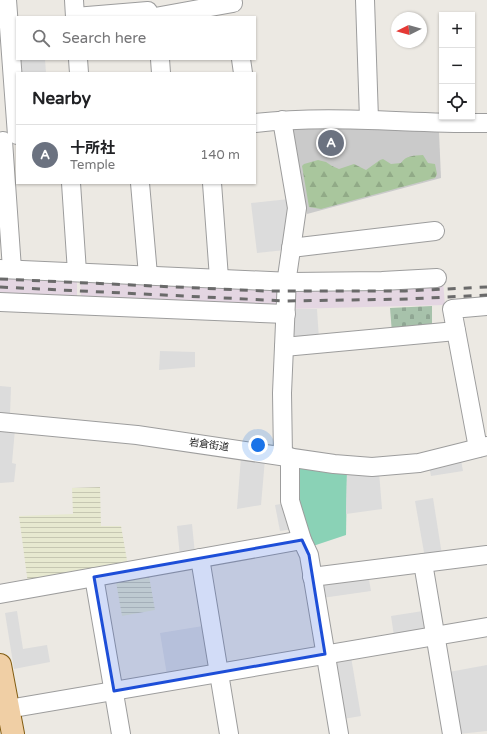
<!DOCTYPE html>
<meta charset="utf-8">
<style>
body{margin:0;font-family:"Varela Round","Noto Sans JP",sans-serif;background:#f2f2f2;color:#202124}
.controls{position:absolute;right:12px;top:12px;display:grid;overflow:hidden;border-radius:0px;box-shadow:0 1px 3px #0004}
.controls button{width:36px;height:36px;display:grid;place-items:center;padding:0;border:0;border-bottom:1px solid #e0e0e0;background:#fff;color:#202124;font:20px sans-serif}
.compass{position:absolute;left:391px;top:12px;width:36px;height:36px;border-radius:50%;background:#fff;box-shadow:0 1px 3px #0004;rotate:264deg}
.you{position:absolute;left:258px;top:445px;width:14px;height:14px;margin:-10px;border:3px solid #fff;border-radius:50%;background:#1a73e8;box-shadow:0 0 0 6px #1a73e833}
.badge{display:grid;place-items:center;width:26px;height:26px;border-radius:50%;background:#b01819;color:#fff;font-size:13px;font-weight:700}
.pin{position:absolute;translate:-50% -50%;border:2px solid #fff;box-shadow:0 1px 4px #0006}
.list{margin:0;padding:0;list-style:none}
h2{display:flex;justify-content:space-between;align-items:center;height:52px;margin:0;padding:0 16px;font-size:17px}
h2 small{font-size:13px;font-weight:400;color:#757577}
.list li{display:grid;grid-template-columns:26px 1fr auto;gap:12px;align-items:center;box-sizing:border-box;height:60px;padding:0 16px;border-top:1px solid #e0e0e0}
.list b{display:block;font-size:15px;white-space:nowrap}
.list p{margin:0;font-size:13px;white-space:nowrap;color:#757577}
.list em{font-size:13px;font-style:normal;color:#757577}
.icon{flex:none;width:22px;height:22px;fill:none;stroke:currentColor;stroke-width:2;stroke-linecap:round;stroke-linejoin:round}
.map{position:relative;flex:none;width:487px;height:734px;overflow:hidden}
.search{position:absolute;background:#fff;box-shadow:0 1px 3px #0004;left:16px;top:16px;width:240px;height:44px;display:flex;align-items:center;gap:10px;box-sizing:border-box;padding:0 14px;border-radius:0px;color:#757577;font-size:15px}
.panel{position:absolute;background:#fff;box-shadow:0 1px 3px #0004;left:16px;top:72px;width:240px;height:112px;border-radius:0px}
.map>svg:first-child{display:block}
.industrial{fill:#e4d6e2}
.religious{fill:#cacaca}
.farmland{fill:url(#farmland-rules)}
.forest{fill:url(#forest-firs)}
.cemetery{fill:url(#cemetery-stones)}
.pitch{fill:#8ad2b6}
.parking{fill:#dcdcdc}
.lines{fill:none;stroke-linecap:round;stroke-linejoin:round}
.minor-casing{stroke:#9d9d9d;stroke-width:20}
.major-casing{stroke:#825d12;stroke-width:24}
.minor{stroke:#fff;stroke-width:18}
.major{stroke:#f0cfa5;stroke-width:22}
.rail{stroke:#6a6a6a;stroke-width:3;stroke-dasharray:8 8;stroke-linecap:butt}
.marked{fill:#1d4ed8;fill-opacity:0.2;stroke:#1d4ed8;stroke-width:3;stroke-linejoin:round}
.labels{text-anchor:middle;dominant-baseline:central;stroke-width:3.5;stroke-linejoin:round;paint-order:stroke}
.street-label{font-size:10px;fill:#1c1c1c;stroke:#fff}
</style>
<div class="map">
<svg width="487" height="734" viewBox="0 0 487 734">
<defs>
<pattern id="farmland-rules" width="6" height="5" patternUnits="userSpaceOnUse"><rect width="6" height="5" fill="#e7e9d0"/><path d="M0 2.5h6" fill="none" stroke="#c6c7b2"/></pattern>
<pattern id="forest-firs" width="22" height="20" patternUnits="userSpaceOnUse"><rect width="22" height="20" fill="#a9c69d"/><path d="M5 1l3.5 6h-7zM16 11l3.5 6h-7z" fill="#91aa87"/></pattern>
<pattern id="cemetery-stones" width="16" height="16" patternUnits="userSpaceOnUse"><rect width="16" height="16" fill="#a7c2ab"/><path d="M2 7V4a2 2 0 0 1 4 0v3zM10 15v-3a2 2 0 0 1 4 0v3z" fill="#8fa693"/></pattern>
</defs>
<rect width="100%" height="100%" fill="#ece9e3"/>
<g class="industrial">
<path d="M 0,271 L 77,275 L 77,300 L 0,296 Z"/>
<path d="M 80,275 L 284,284 L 282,309 L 81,300 Z"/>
<path d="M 443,281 L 445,305 L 289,309 L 291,285 Z"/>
</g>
<path class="religious" d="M 357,126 L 439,132 L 441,178 L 307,214 L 293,129 Z"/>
<g class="farmland">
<path d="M 100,487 L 101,526 L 121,526 L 128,566 L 28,584 L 19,516 L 73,514 L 72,488 Z"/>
<path d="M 149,576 L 155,610 L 122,616 L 116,582 Z"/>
</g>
<path class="forest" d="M 423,155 L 428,163 L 435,164 L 437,174 L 435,178 L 321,209 L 309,207 L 302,166 L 304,164 L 318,160 L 326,162 L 332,166 L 339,169 L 354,164 L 366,170 L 380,160 L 383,159 L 391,164 L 401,163 C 406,155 414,156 423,155 Z"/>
<path class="cemetery" d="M 432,306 L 432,329 L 392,333 L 390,308 Z"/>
<path class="pitch" d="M 299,465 L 347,471 L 346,535 L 310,547 L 295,499 Z"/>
<g class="parking">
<path d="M 17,59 L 45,59 L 46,73 L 17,73 Z"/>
<path d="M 289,199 L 285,250 L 257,253 L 251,203 Z"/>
<path d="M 292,309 L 317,309 L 319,340 L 292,338 Z"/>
<path d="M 160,351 L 195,352 L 195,367 L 159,370 Z"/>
<path d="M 0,386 L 11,387 L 10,415 L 0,415 Z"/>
<path d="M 0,427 L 15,429 L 12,463 L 16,464 L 14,482 L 0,483 Z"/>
<path d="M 241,457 L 265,459 L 261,505 L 237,509 Z"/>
<path d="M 461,460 L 463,471 L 431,476 L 429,465 Z"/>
<path d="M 347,471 L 379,472 L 382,509 L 346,514 Z"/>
<path d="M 433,498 L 442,555 L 425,558 L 415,501 Z"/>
<path d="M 287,503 L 294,529 L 280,531 L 275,505 Z"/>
<path d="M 192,524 L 195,554 L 180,557 L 177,526 Z"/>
<path d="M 368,574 L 371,591 L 322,598 L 320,582 Z"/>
<path d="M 17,611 L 23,649 L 47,645 L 50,662 L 14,669 L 5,613 Z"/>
<path d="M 423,611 L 426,626 L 423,631 L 394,636 L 391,616 Z"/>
<path d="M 203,626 L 210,663 L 207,668 L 167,675 L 160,633 Z"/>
<path d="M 351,657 L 361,716 L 343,719 L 334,664 L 338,659 Z"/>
<path d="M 487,665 L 487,731 L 459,734 L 449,672 Z"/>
</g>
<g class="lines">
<defs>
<g id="minor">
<path d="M 7,0 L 17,135"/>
<path d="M 74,0 L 75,17"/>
<path d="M 365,0 L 369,119"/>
<path d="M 75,17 L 148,11"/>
<path d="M 155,17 L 233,3"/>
<path d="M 78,59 L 79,73"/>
<path d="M 160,59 L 161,73"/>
<path d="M 241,59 L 243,73"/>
<path d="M 282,120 L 297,208 L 287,277 L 282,393 L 283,456"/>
<path d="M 255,123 C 333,114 409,124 487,123"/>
<path d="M 3,141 L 12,269"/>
<path d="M 71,183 L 77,272"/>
<path d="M 140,183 L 148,275"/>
<path d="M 212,183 L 219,278"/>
<path d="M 291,248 L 435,231"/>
<path d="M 0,269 L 292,282 L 382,281 L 437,278"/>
<path d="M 0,302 L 286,314"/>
<path d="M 284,347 L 456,331"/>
<path d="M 0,422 L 137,435 L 334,464 L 372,467 L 419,463 L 487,446"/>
<path d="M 478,448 L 452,309 L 487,306"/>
<path d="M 290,457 L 290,501 L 302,540 L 309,555 L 339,734"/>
<path d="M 200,558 L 229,734"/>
<path d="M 423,563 L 452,734"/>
<path d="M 94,577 L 121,734"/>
<path d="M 312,577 L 487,555"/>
<path d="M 0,594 L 302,540"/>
<path d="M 8,709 L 487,627"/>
</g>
<path id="major" d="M 0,665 L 13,734"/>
</defs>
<use href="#minor" class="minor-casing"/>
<use href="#major" class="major-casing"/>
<use href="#minor" class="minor"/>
<use href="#major" class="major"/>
<g class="rail">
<path d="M 0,279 L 264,291 L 405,291 L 487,287"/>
<path d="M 0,287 L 286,301 L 408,299 L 487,295"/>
</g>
</g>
<path class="marked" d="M 302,540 L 309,555 L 325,654 L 114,691 L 94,577 Z"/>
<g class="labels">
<g class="street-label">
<text transform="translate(209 445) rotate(8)">岩倉街道</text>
</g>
</g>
</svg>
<div class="controls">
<button>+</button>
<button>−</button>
<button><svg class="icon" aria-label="locate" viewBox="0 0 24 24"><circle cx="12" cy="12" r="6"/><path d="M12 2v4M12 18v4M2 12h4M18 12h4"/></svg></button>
</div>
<svg class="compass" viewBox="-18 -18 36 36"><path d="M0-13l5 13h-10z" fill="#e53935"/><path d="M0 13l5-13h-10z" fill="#757577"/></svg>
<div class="you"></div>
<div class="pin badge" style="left:331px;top:143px;background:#6b7280">A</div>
<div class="search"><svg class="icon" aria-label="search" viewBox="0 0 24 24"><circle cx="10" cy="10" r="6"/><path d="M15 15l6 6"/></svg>Search here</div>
<section class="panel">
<h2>Nearby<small></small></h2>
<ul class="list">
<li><span class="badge" style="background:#6b7280">A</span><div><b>十所社</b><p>Temple</p></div><em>140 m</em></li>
</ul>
</section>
</div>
